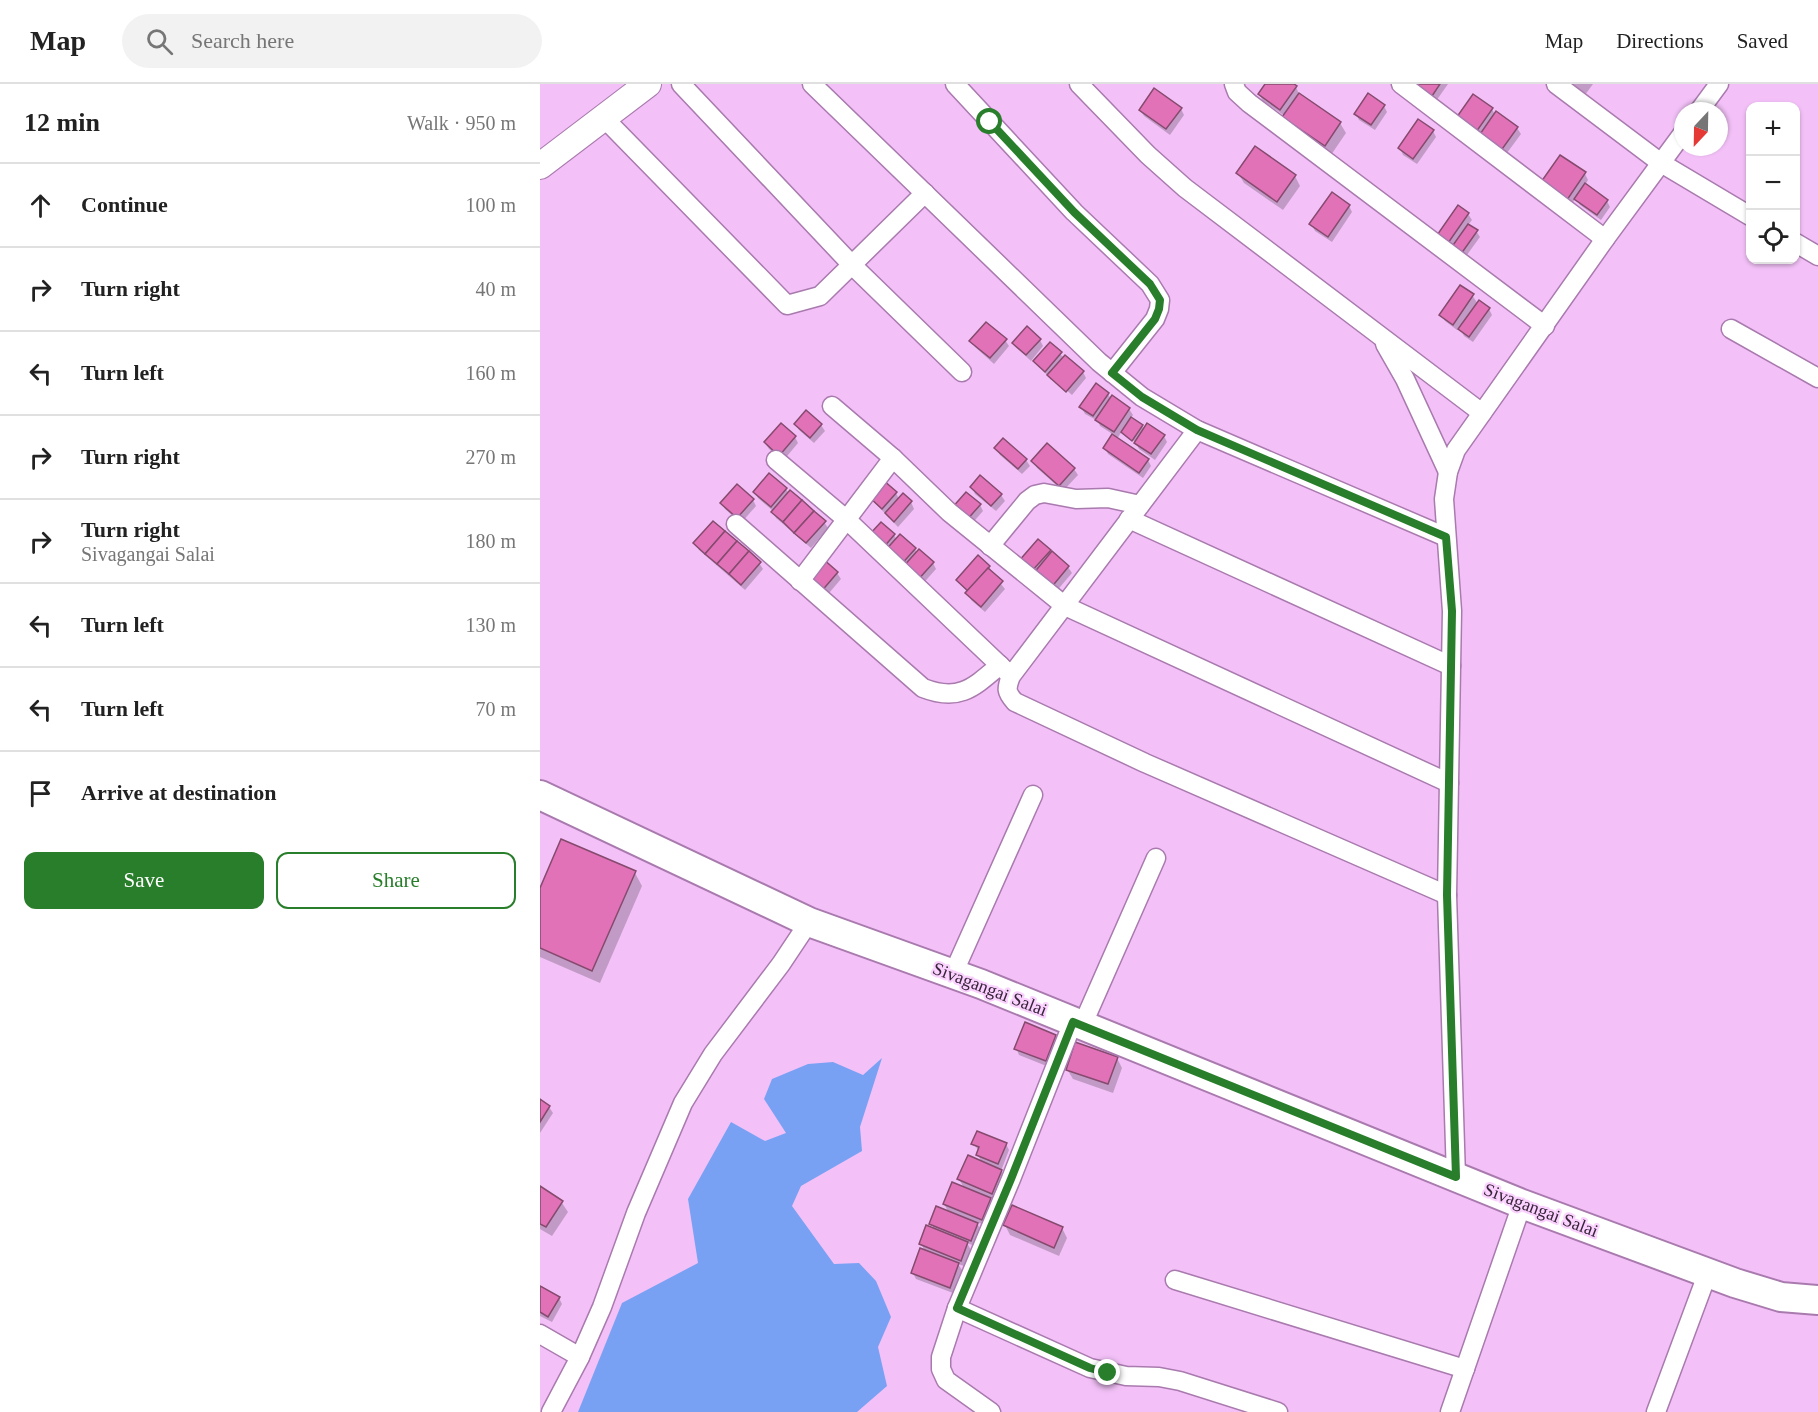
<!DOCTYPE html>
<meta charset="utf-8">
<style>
body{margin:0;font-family:Georgia,serif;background:#f2f2f2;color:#222}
.controls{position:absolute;right:18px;top:18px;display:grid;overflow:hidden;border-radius:12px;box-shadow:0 2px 4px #0004}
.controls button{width:54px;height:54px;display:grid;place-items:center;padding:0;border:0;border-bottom:2px solid #e0e0e0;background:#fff;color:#222;font:30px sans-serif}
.compass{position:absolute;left:1134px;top:18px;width:54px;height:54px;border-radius:50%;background:#fff;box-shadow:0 2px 4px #0004;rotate:202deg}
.stop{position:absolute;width:18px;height:18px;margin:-14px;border:4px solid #297e2b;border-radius:50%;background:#fff}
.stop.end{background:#297e2b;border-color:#fff;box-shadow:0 2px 6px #0008}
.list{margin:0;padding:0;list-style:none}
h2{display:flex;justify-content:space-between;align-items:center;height:78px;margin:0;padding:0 24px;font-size:26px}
h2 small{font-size:20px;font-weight:400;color:#767676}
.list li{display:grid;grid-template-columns:39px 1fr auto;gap:18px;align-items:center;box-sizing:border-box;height:84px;padding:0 24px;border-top:2px solid #e0e0e0}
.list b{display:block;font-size:22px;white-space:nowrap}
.list p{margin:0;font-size:20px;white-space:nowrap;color:#767676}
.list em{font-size:20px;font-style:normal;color:#767676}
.actions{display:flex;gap:12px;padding:18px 24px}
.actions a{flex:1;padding:14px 0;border:2px solid #297e2b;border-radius:12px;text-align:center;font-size:21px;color:#297e2b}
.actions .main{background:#297e2b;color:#fff}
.icon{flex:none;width:33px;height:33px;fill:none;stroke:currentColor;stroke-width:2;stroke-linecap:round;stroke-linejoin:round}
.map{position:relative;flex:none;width:1278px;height:1328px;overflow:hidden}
header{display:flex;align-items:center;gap:36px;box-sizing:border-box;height:84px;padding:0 30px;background:#fff;border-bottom:2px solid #e0e0e0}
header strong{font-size:28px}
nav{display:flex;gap:33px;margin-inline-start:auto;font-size:21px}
.search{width:420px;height:54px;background:#f2f2f2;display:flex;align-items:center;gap:15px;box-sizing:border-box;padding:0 21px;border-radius:33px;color:#767676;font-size:22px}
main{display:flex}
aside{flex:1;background:#fff}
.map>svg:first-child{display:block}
.water{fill:#79a1f3}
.shadow{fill:#0003}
.building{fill:#e172b8;stroke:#854a6e;stroke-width:1.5}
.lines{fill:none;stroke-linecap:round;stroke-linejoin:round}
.street-casing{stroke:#a97aae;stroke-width:21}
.secondary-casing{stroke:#a97aae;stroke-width:28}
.primary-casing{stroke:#a97aae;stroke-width:32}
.street{stroke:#fff;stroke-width:18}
.secondary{stroke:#fff;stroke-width:26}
.primary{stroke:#fff;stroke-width:28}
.route{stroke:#297e2b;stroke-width:8}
.labels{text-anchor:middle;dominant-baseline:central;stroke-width:4.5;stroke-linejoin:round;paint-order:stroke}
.street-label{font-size:18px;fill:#372439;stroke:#fbd2ff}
</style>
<header>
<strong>Map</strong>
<div class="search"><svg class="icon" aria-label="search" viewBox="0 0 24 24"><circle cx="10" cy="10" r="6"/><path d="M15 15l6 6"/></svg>Search here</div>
<nav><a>Map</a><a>Directions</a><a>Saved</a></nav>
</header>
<main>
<aside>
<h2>12 min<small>Walk · 950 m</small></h2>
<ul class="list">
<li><svg class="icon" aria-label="ahead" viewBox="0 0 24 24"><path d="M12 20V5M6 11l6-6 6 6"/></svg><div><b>Continue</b></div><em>100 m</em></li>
<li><svg class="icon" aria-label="right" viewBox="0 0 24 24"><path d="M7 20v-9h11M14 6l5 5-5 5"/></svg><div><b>Turn right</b></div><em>40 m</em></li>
<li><svg class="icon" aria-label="left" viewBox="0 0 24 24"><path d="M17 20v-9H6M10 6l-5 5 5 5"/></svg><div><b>Turn left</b></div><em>160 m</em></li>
<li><svg class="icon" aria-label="right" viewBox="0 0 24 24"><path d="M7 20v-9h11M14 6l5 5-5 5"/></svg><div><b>Turn right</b></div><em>270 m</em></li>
<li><svg class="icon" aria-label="right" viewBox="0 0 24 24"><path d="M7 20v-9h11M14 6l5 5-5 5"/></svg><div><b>Turn right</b><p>Sivagangai Salai</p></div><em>180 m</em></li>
<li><svg class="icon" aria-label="left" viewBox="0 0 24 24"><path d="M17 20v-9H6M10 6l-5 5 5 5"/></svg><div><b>Turn left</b></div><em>130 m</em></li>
<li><svg class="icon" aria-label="left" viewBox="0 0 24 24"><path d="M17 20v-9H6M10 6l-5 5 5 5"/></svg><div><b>Turn left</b></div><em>70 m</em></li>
<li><svg class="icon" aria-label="arrive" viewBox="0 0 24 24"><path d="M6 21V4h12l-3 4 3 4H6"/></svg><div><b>Arrive at destination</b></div></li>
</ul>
<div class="actions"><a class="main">Save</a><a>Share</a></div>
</aside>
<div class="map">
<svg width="1278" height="1328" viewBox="0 0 1278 1328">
<rect width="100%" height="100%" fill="#f3c1f8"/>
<path class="water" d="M 342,974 L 320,1043 L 322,1067 L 261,1102 L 252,1122 L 294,1180 L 319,1179 L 336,1197 L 351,1233 L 338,1263 L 347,1302 L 317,1328 L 38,1328 L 82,1219 L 158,1179 L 148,1115 L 191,1038 L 225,1057 L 246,1049 L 224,1015 L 232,995 L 268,980 L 293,978 L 323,991 Z"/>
<g class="shadow">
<path d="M 727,0 L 752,0 L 756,3 L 759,10 L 800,39 L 806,49 L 791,71 L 750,43 L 745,32 L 723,17 L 719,10 Z"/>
<path d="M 873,0 L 908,0 L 894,20 Z"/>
<path d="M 1021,0 L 1053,0 L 1042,15 Z"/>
<path d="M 844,22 L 847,28 L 835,46 L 819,36 L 816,30 Z"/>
<path d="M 641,25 L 644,31 L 630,51 L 604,32 L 600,26 Z"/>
<path d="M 952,25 L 955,31 L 977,44 L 981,50 L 964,73 L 919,43 Z"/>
<path d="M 893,47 L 896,53 L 877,80 L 863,71 L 860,64 Z"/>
<path d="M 698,89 L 755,92 L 760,102 L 743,126 L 704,99 Z"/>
<path d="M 1045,90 L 1048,96 L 1045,101 L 1067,117 L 1070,123 L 1061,136 L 1040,121 L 1036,114 L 1031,121 L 1006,104 Z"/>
<path d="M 809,122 L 812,128 L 792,158 L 775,147 L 771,140 Z"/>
<path d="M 928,130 L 932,136 L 928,141 L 936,147 L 940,153 L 924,175 L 901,161 Z"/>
<path d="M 932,211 L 938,220 L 949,225 L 952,231 L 933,258 L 924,252 L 919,243 L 917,246 L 905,237 L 901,231 Z"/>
<path d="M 465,256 L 469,262 L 454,280 L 435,263 L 431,257 Z"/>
<path d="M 500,256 L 503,262 L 491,277 L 478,265 L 474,259 Z"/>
<path d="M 510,260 L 524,274 L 543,288 L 546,294 L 532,311 L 513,294 L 511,296 L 495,277 Z"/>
<path d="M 568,310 L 571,315 L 589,325 L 593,331 L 591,334 L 602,342 L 604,346 L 624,352 L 627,358 L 615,376 L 599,365 L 596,359 L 582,347 L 577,355 L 608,376 L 611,382 L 603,394 L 568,370 L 565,364 L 574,351 L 560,342 L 558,337 L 545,330 L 541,323 Z"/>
<path d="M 256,340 L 281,341 L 285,347 L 274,359 L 259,346 Z"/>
<path d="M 255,353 L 258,359 L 243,377 L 229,365 L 225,359 Z"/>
<path d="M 456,365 L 486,376 L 490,382 L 482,390 L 460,371 Z"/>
<path d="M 493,377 L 534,385 L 538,391 L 523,407 L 497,384 Z"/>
<path d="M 432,403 L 461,411 L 465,417 L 456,427 L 435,410 Z"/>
<path d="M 246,405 L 249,410 L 284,438 L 288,444 L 271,464 L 236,434 L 233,427 L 218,414 L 215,408 Z"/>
<path d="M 356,409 L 359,415 L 371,418 L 374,425 L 358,443 L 334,418 L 330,412 Z"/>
<path d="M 213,416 L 216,422 L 201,439 L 185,425 L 182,419 Z"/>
<path d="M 440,421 L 443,427 L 429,443 L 416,432 Z"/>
<path d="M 354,451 L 357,456 L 375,465 L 377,469 L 393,479 L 396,485 L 380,503 L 334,458 Z"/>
<path d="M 155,459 L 219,479 L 223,485 L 205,506 L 159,466 Z"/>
<path d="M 510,467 L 528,483 L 532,489 L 514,510 L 483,484 Z"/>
<path d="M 282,476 L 297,489 L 301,495 L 284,515 Z"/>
<path d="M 449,482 L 452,489 L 465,505 L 445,528 L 431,516 L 428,509 L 418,497 Z"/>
<path d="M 95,789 L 102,802 L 60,899 L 0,873 L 0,808 Z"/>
<path d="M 515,952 L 519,958 L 509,983 L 479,971 L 476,964 Z"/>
<path d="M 577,974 L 582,984 L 573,1009 L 533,995 L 527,985 Z"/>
<path d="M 0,1017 L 9,1023 L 13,1029 L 0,1049 Z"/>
<path d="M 433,1059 L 466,1060 L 469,1066 L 461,1087 L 465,1093 L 455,1116 L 449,1113 L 454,1121 L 445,1141 L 436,1138 L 441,1146 L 435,1162 L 427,1159 L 431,1166 L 424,1182 L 418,1180 L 422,1186 L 413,1209 L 376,1195 L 373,1189 L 385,1168 L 381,1159 L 395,1146 L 391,1139 L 409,1129 L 404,1120 L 424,1104 L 419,1095 L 442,1079 L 438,1071 L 439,1067 Z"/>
<path d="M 0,1104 L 22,1119 L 28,1128 L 12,1152 L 0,1145 Z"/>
<path d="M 465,1141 L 522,1144 L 527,1154 L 519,1172 L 470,1151 Z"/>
<path d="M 0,1206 L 19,1214 L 22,1220 L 12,1238 L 0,1232 Z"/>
</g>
<g class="building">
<path d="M 725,0 L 754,0 L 757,2 L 740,26 L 718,10 Z"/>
<path d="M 874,0 L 900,0 L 890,15 Z"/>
<path d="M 614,4 L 642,24 L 626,45 L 599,26 Z"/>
<path d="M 759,9 L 801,38 L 785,62 L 742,33 Z"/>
<path d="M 828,9 L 845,21 L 831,41 L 814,30 Z"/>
<path d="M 933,10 L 953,24 L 934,51 L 914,37 Z"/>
<path d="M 956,27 L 978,43 L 960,68 L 938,53 Z"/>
<path d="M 878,35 L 894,46 L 873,75 L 858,64 Z"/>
<path d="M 715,62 L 756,91 L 737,118 L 696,89 Z"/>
<path d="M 1020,71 L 1046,88 L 1027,116 L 1001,98 Z"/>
<path d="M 1045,99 L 1068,116 L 1057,131 L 1034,115 Z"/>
<path d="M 792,108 L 810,121 L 788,153 L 769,140 Z"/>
<path d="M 918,121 L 929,129 L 906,162 L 895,154 Z"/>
<path d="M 928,140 L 938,146 L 921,170 L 911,164 Z"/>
<path d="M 920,201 L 934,210 L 913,241 L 899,231 Z"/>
<path d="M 939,216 L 950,224 L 929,253 L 918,245 Z"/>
<path d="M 446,238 L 467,255 L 450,274 L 429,257 Z"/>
<path d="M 487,242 L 501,255 L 486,271 L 472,259 Z"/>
<path d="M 510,258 L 522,268 L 505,288 L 493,277 Z"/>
<path d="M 525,271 L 544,287 L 526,308 L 507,291 Z"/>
<path d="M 556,299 L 569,309 L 553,332 L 539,323 Z"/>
<path d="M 572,311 L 590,324 L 574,348 L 555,336 Z"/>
<path d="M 266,326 L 282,340 L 270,354 L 254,340 Z"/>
<path d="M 591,333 L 603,341 L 592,357 L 581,348 Z"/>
<path d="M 241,339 L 256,352 L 239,372 L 224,358 Z"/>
<path d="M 607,339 L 625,351 L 611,370 L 594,359 Z"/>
<path d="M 572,350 L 609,375 L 599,389 L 563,364 Z"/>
<path d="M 463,354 L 487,375 L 478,385 L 454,364 Z"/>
<path d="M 507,359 L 535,384 L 519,402 L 491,377 Z"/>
<path d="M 229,389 L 247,404 L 231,423 L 213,408 Z"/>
<path d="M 440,391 L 462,410 L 451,422 L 430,403 Z"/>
<path d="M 343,396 L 357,408 L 342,425 L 328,412 Z"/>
<path d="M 197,400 L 214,415 L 197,434 L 180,419 Z"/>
<path d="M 250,406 L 262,416 L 243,438 L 231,428 Z"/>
<path d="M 426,408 L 441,420 L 425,438 L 411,425 Z"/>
<path d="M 363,409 L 372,417 L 354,438 L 345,429 Z"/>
<path d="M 262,416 L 274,427 L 254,449 L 243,438 Z"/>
<path d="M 274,427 L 286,437 L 266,459 L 254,449 Z"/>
<path d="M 173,437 L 185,447 L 165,470 L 153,459 Z"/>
<path d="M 341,438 L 355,450 L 343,464 L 329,451 Z"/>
<path d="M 185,447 L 197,457 L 177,480 L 165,470 Z"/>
<path d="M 360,450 L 376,464 L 359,483 L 343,469 Z"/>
<path d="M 498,455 L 511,466 L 490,489 L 478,478 Z"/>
<path d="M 197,457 L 209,467 L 189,490 L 177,480 Z"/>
<path d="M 379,465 L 394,478 L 376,498 L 361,485 Z"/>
<path d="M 209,467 L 221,478 L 201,501 L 189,490 Z"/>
<path d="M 512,467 L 529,482 L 510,505 L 493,490 Z"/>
<path d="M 438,471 L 450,482 L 428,507 L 416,496 Z"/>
<path d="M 282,474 L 298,488 L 280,509 L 263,495 Z"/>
<path d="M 448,484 L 463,497 L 441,523 L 425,509 Z"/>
<path d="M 21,755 L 96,787 L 52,887 L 0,864 L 0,804 Z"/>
<path d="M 485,938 L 516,951 L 506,977 L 474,965 Z"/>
<path d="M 535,958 L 578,973 L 568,1000 L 526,986 Z"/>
<path d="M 0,1015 L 10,1022 L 0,1038 Z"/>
<path d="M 437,1047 L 467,1059 L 458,1080 L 436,1071 L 439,1063 L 431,1060 Z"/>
<path d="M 428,1071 L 462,1086 L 452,1110 L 417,1095 Z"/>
<path d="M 412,1098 L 451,1114 L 442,1136 L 403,1120 Z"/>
<path d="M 0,1102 L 23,1117 L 6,1143 L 0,1140 Z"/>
<path d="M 472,1121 L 523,1143 L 514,1164 L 463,1141 Z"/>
<path d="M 396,1122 L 438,1139 L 431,1157 L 389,1140 Z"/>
<path d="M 386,1141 L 428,1158 L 421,1177 L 379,1160 Z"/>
<path d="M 380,1164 L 419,1179 L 410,1204 L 371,1189 Z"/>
<path d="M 0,1202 L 20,1213 L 8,1233 L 0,1228 Z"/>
</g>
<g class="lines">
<defs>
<g id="street">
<path d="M 141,0 L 312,181 L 422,288"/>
<path d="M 272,0 L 559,278 L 602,313 L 657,346 L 906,453"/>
<path d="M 415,0 L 534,128 L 610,200 L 620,216 L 619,225 L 615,235 L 572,289"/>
<path d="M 539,0 L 608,71 L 645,104 L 942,329"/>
<path d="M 694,0 L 697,8 L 709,19 L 1005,242"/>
<path d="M 861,0 L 1065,155"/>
<path d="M 1016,0 L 1121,79 L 1210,132"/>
<path d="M 1159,27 L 1179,0"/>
<path d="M 64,34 L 247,221 L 280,212 L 385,109"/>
<path d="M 1256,159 L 1278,172"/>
<path d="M 1191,245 L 1278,294"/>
<path d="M 845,260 L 865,295 L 908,388"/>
<path d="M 292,322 L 353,374 L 409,428 L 525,522 L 909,699"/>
<path d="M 657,346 L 471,592 C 466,605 466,608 475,618 L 605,679 L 907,811"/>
<path d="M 236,376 L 307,436 L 467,588"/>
<path d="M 589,435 L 911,582"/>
<path d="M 196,440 L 383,604 C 419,618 433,604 460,581"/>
<path d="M 450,462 L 487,417 L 495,411 L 504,409 L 536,415 L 568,414 L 600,421"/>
<path d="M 260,497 L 353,374"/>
<path d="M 413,890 L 493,711"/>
<path d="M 542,942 L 616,774"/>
<path d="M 916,1093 L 907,811 L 912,527 L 904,415 L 908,388 L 916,366 L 1065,155 L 1143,49"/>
<path d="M 635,1196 L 925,1285"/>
<path d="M 417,1224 L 550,1284 L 586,1292 L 619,1293 L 640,1297 L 738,1328"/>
<path d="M 0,1250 L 40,1273"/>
<path d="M 11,1328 L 40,1273 L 62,1223 L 96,1129 L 143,1019 L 173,970 L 241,880 L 269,838"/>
<path d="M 451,1328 L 406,1296 L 401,1285 L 401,1273 L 417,1224 L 471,1095 L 533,938"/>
<path d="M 910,1328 L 982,1120"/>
<path d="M 1116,1328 L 1168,1188"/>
</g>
<path id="secondary" d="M 0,82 L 108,0"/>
<path id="primary" d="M 0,711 L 269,838 L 441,900 L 982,1120 L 1195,1199 L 1241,1213 L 1278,1216"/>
</defs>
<use href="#street" class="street-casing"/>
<use href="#secondary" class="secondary-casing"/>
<use href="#primary" class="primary-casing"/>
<use href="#street" class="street"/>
<use href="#secondary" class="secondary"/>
<use href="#primary" class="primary"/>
</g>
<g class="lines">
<path class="route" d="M 450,38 L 534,128 L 610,200 L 620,216 L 619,225 L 615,235 L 572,289 L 602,313 L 657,346 L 906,453 L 912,527 L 907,811 L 916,1093 L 533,938 L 471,1095 L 417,1224 L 550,1284 L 568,1289"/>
</g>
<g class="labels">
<g class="street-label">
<text transform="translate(450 905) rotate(21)">Sivagangai Salai</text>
<text transform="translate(1001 1126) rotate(21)">Sivagangai Salai</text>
</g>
</g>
</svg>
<div class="controls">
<button>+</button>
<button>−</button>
<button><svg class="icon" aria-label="locate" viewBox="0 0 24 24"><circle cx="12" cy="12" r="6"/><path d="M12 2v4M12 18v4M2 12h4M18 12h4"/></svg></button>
</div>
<svg class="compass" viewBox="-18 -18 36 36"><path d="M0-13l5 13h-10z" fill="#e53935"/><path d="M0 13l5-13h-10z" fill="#767676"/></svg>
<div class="stop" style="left:450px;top:38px"></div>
<div class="stop end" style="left:568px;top:1289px"></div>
</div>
</main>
